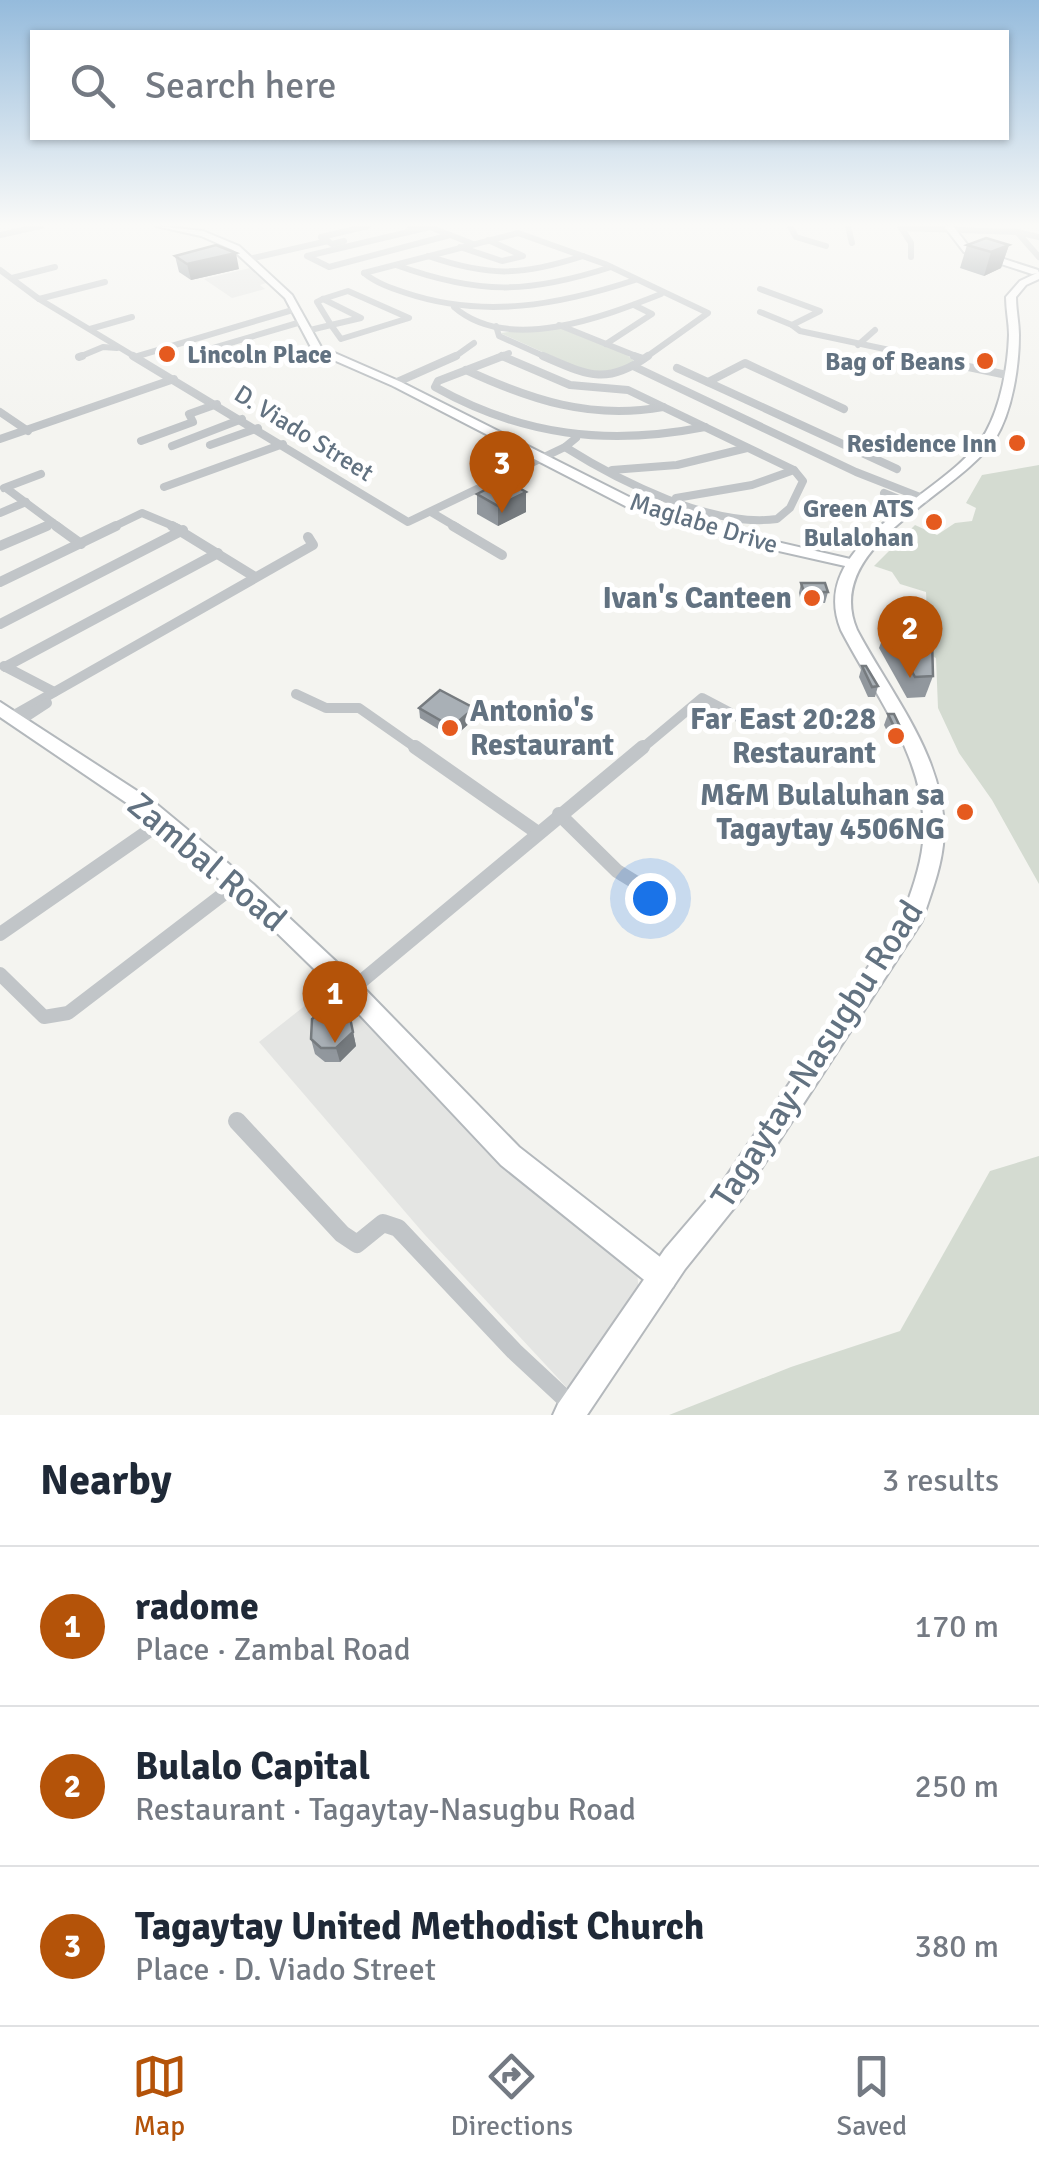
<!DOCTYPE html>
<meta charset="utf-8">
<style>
body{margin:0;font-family:Signika,sans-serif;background:#f6f6f7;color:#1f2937}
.you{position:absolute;left:650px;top:898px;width:35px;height:35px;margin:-25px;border:8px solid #fff;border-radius:50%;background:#1a73e8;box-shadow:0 0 0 15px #1a73e833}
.badge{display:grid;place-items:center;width:65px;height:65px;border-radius:50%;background:#b45309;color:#fff;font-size:32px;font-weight:700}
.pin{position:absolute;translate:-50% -82px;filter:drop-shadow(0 2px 5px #0008)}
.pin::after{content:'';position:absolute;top:52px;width:35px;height:30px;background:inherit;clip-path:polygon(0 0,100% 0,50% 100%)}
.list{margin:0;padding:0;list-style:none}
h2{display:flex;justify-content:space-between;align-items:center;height:130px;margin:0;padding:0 40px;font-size:42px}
h2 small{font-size:32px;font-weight:400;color:#747a83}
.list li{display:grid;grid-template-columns:65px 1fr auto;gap:30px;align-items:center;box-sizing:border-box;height:160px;padding:0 40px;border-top:2px solid #e0e1e3}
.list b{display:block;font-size:38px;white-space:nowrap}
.list p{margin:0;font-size:32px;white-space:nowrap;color:#747a83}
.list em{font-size:32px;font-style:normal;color:#747a83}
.icon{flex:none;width:55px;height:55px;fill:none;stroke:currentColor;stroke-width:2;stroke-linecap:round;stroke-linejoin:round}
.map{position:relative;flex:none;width:1039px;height:1415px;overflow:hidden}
.search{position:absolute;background:#fff;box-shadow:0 2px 8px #0004;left:30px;right:30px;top:30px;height:110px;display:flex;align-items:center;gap:25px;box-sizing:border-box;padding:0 35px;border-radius:0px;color:#747a83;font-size:38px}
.sheet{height:610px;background:#fff}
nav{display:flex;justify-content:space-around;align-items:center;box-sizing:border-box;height:140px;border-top:2px solid #e0e1e3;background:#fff;font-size:28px;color:#747a83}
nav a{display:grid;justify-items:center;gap:5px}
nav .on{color:#b45309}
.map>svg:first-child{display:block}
.built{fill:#e4e5e3}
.green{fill:#d4dbd1}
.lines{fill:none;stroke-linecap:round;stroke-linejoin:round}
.secondary-casing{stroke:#b3b8bc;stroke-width:4}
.primary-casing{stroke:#b4b8bc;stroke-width:4}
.street-far4{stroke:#c1c5c8;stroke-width:6}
.street-far3{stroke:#c1c5c8;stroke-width:8}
.street-far2{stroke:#c1c5c8;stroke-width:10}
.street-far1{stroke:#c1c5c8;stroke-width:14}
.street{stroke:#c1c5c8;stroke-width:18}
.secondary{fill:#fff;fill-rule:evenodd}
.primary{fill:#fff;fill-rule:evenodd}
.wall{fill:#91979d}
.shaded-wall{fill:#767b7f}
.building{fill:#a9b0b6;stroke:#767b7f;stroke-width:2.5}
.poi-dot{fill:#e55a1f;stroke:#fff;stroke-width:4}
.labels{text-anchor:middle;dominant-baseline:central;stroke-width:10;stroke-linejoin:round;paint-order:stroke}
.far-poi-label{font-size:25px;font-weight:bold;fill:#627281;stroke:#fff;text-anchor:end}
.far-street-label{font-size:25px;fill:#627281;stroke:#fff}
.poi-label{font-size:30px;font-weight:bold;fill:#627281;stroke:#fff;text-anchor:end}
.near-street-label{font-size:35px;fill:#627281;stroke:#fff}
</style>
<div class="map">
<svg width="1039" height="1415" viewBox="0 0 1039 1415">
<rect width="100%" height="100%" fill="#f4f4f0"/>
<g class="built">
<path d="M 250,268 L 270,282 L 260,285 L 265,289 L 232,298 L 204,279 Z"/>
<path d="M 335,982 L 401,1053 L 401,1059 L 411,1070 L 419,1071 L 637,1271 L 639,1294 L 570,1391 L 425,1235 L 259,1042 Z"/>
</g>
<g class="green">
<path d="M 555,326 L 626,354 L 634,361 L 620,372 L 589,373 L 500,333 Z"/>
<path d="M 1039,465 L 1039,884 L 992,800 L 959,753 L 938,708 L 936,658 L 899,639 L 892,624 L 900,608 L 927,613 L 926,592 L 900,584 L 892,572 L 874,566 L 915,525 L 937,535 L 955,523 L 972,521 L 976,508 L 966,503 L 982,475 Z"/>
<path d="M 1039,1156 L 1039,1415 L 669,1415 L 791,1367 L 900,1331 L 990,1171 Z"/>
</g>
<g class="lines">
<defs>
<g id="secondary">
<path d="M 156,226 L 203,231 L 239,246 L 292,295 L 321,347 L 401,382 L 645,505 L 751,536 L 859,561 L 861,564 L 854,568 L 743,543 L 635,511 L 393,386 L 313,351 L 285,298 L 233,250 L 201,236 Z"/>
<path d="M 944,226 L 953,226 L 970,248 L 1038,270 L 1039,273 L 1032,274 L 964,252 Z"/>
<path d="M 0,702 L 154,802 L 253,884 L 359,983 L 519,1147 L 673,1267 L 677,1277 L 673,1287 L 663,1291 L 653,1287 L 501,1165 L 343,997 L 239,896 L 140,812 L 0,717 Z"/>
</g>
<path id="primary" d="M 1039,272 L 1039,279 L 1026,285 L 1016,297 C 1016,310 1019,323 1019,335 C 1019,367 1012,412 995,439 C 956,497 821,545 857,630 C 893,698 951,764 943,845 C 940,872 930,896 922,921 L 742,1198 L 685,1269 L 587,1415 L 553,1415 L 558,1404 L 665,1249 L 724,1180 L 902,917 C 911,893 920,869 923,843 C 930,762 876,698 841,630 C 804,539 951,496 986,432 C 1001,405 1008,366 1009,335 C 1009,323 1006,310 1006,297 L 1020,281 Z"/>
</defs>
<use href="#secondary" class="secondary-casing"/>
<use href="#primary" class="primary-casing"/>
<g class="street-far4">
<path d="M 410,226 L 417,230 L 307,256 L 329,267 L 450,235"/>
<path d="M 790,226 L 796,237 L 826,246"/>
<path d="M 848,226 L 852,243"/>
<path d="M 900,226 L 911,243 L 911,257"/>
<path d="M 902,228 L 1017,232 L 1039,237"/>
<path d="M 417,230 L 430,227 L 473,244"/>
<path d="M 1017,232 L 1039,257"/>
<path d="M 0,235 L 41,226"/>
<path d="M 321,237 L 332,244 L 344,241"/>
<path d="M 321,237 L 368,226"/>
<path d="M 460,247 L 502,261 L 523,256 L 488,240"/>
<path d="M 428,256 C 489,277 522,276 583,256"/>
<path d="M 249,259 L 328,241"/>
<path d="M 396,265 C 479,295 528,294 611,267"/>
<path d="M 0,270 L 39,299 L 137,358"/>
<path d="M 364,273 L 518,233 L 605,264 L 708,313 L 645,358"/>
<path d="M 364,273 C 376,283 391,288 406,293 C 484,319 559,305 635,280"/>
<path d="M 12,278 L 55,267"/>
<path d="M 760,289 L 820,311 L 792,325 L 800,331 L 927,358"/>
<path d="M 39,299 L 105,282"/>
<path d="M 323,299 L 361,318 L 331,325"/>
<path d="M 323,299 L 317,302 L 331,325"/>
<path d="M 323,299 L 348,291 L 409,318 L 341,339 L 331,325"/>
<path d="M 454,307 C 508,354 603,317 661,294"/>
<path d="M 760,312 L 792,325"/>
<path d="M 559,325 L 641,358"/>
<path d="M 496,326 L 499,336 L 548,358"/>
<path d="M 90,329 L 132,317"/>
<path d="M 306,331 L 331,325"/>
<path d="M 606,344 L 652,314 L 634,305"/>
<path d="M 858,345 L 875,330"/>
<path d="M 193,354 L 301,322"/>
<path d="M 138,356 L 296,309"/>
<path d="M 502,356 L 507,358"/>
<path d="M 79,357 L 103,347 L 117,348"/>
<path d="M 453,358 L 474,343"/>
<path d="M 496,358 L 509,353"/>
</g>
<g class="street-far3">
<path d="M 133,356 L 408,522 L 565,447"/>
<path d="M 502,356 L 570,385 L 628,390 L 794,470 L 803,481 L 790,508 L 777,519 C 712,528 619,481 565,447 L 576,438"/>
<path d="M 503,356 L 438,381 L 435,387 C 522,436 608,446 705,427"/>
<path d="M 543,356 C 587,375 606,386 648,356"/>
<path d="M 634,356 L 643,359"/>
<path d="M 915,356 L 1007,375"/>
<path d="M 79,357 L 82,356"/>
<path d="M 633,366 L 856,472 L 925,499"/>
<path d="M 677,368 L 897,469"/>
<path d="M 466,370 C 531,400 591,420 663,407"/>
<path d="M 708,382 L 745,363 L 844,409"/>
<path d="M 395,383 L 456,356"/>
<path d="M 0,412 L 28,431"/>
<path d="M 0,439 L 174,379"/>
<path d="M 141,441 L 193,422 L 189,414 L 217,404"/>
<path d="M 210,445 L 258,428"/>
<path d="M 172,446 L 242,419"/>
<path d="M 612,470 L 677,465 L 747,448"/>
<path d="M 164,487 L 283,444"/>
<path d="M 4,488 L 41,474"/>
<path d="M 6,488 L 60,528"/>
<path d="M 884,493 L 916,506"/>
<path d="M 676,498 L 752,485 L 794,470"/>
<path d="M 431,512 L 458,528"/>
<path d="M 0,513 L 26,502"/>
<path d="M 41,528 L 53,523"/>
<path d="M 111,528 L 142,513 L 178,528"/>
</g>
<g class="street-far2">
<path d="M 56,526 L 81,544"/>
<path d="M 172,526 L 255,577"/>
<path d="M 453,526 L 502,555"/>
<path d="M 0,546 L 47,526"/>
<path d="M 0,582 L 116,526"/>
<path d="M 0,624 L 183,530"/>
<path d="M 4,666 L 54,692"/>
<path d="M 5,667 L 218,553"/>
<path d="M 296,694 L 326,708 L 359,708 L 419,750"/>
<path d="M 14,715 L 313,545 L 308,537"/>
<path d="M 21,720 L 47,703"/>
<path d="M 640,750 L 702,698 L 761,729"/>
</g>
<g class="street-far1">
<path d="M 415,747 L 538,833"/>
<path d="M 559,814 L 617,871 L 648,890 L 653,902 L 649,916"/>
<path d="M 0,934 L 163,821"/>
<path d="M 0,974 L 44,1017 L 68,1013 L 238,883"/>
<path d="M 351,990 L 643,747"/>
</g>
<path class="street" d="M 237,1121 L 342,1234 L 357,1244 L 383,1223 L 398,1228 L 514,1351 L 573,1406"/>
<use href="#secondary" class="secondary"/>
<use href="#primary" class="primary"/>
</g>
<g class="wall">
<path d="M 967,245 L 1009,245 L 1001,268 L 984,276 L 960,268 Z"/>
<path d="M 175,256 L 239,269 L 191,280 L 179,272 Z"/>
<path d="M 477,494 L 526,512 L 498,526 L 477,514 Z"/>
<path d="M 801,583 L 828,592 L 825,603 L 801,602 L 799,593 Z"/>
<path d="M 887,627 L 933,676 L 925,697 L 907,698 L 879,648 Z"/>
<path d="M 862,666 L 878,686 L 875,697 L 868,697 L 859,677 Z"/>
<path d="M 419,708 L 474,719 L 453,738 L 420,718 Z"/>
<path d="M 888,714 L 905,737 L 901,747 L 895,748 L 884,725 Z"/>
<path d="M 349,1013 L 356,1046 L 340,1062 L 325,1062 L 315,1054 L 311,1039 Z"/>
</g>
<g class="shaded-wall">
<path d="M 1009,245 L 1001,268 L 984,276 L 991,252 Z"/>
<path d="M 236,253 L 239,269 L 191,280 L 187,264 Z"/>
<path d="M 526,492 L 526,512 L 498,526 L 498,506 Z"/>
<path d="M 474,708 L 474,719 L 453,738 L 452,727 Z"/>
<path d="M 349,1013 L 356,1046 L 340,1062 L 336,1048 Z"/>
</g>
<g class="building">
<path d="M 986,238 L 1009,245 L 991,252 L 967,245 Z"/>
<path d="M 216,245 L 236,253 L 187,264 L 175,256 Z"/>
<path d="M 505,480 L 526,492 L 498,506 L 477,494 Z"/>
<path d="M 801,583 L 825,583 L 828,592 L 804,592 Z"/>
<path d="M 905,626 L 932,639 L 933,676 L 915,677 L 887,627 Z"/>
<path d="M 862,666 L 866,666 L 878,686 L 872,687 Z"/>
<path d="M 440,690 L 474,708 L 452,727 L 419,708 Z"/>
<path d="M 888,714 L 894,714 L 905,737 L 899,737 Z"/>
<path d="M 338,1007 L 349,1013 L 353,1032 L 336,1048 L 321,1048 L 311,1039 L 312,1019 L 323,1010 Z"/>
</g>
<linearGradient id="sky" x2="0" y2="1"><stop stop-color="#95bbdc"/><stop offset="0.53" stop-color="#fafaf8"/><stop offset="1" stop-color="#fafaf8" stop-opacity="0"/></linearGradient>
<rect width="1039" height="424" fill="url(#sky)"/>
<g class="poi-dot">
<circle cx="167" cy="354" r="10"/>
<circle cx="985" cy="361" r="10"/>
<circle cx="1017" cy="443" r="10"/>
<circle cx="934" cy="522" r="10"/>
<circle cx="812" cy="598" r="10"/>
<circle cx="450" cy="728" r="10"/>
<circle cx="896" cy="736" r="10"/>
<circle cx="965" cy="812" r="10"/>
</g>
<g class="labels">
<g class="far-poi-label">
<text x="187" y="354" text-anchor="start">Lincoln Place</text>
<text x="965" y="361">Bag of Beans</text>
<text x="997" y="443">Residence Inn</text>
<text x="914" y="508">Green ATS<tspan x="914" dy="29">Bulalohan</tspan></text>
</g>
<g class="far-street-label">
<text transform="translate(304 433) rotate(32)">D. Viado Street</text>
<text transform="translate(704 523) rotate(17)">Maglabe Drive</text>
</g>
<g class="poi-label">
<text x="792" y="598">Ivan's Canteen</text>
<text x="470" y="711" text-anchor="start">Antonio's<tspan x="470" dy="34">Restaurant</tspan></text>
<text x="876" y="719">Far East 20:28<tspan x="876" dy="34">Restaurant</tspan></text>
<text x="945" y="795">M&amp;M Bulaluhan sa<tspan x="945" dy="34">Tagaytay 4506NG</tspan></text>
</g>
<g class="near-street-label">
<text transform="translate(207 862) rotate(40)">Zambal Road</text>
<text transform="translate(817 1054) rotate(-57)">Tagaytay-Nasugbu Road</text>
</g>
</g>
</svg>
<div class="you"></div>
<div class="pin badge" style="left:335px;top:1043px">1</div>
<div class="pin badge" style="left:910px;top:678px">2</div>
<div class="pin badge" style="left:502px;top:513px">3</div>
<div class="search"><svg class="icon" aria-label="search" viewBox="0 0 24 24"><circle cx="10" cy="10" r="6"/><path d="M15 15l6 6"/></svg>Search here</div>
</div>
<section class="sheet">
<h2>Nearby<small>3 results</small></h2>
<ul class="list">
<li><span class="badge">1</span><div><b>radome</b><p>Place · Zambal Road</p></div><em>170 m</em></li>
<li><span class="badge">2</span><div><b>Bulalo Capital</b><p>Restaurant · Tagaytay-Nasugbu Road</p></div><em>250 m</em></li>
<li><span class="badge">3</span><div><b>Tagaytay United Methodist Church</b><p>Place · D. Viado Street</p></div><em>380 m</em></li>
</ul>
</section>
<nav>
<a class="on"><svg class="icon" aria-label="map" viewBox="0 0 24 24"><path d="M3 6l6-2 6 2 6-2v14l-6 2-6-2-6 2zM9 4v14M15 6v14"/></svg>Map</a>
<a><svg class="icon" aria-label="directions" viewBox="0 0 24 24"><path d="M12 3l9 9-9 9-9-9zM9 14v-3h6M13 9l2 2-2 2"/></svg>Directions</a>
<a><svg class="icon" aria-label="saved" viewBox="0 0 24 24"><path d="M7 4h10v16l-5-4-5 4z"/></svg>Saved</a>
</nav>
